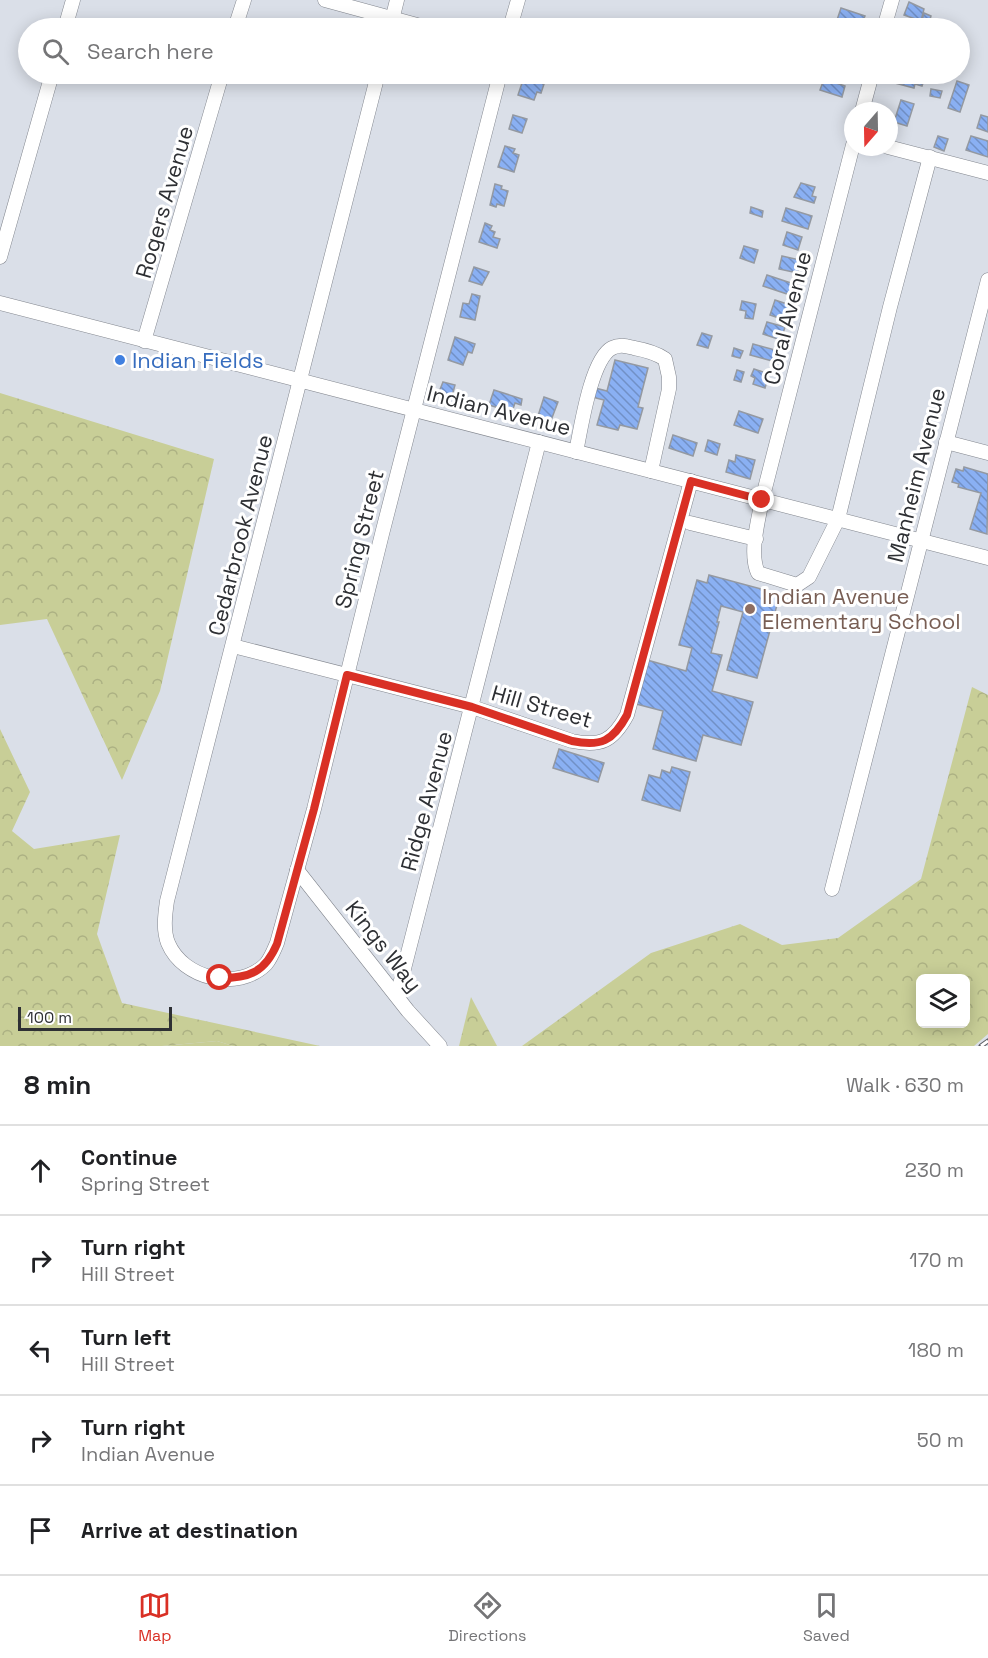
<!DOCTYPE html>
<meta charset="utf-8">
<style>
body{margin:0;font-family:"Space Grotesk",sans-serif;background:#f2f2f2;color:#202124}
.controls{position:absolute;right:18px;bottom:18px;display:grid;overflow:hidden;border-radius:9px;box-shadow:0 3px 15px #0003}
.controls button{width:54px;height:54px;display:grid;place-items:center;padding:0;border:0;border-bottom:2px solid #e0e0e0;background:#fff;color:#202124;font:30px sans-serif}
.compass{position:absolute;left:844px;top:102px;width:54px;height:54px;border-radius:50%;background:#fff;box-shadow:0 3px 15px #0003;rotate:200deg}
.scale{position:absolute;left:18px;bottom:15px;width:154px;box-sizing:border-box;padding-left:6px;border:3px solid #2e3034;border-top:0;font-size:16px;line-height:21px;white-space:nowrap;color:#2e3034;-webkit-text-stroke:4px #fff;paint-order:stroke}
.stop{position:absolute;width:18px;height:18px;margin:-14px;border:4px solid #d93025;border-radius:50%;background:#fff}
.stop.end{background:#d93025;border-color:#fff;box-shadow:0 2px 6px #0008}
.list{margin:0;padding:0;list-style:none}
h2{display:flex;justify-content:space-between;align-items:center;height:78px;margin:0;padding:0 24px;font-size:26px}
h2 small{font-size:20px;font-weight:400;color:#757577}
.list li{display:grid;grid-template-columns:39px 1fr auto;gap:18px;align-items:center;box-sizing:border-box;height:90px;padding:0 24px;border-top:2px solid #e0e0e0}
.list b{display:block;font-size:22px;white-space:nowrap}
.list p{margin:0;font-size:20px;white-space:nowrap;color:#757577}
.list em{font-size:20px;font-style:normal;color:#757577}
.icon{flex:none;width:33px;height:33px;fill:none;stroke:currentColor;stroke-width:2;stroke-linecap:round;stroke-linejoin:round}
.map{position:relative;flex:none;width:988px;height:1046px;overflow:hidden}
.search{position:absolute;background:#fff;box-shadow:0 3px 15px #0003;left:18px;right:18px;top:18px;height:66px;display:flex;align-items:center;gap:15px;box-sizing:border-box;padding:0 21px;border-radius:33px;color:#757577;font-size:22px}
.sheet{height:528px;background:#fff}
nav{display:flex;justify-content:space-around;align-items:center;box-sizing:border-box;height:84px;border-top:2px solid #e0e0e0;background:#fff;font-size:16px;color:#757577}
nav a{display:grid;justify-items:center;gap:3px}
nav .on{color:#d93025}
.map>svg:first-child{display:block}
.grass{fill:#c8ce97}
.forest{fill:url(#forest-crowns);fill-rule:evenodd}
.building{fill:url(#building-back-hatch);stroke:#9499a1;stroke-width:1.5}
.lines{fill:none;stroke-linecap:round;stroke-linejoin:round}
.minor-casing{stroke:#82868e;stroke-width:15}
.minor{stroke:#fff;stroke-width:14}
.rail-casing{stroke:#5b5d63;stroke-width:5}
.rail{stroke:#fff;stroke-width:3;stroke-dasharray:9;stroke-linecap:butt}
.route{stroke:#d93025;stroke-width:8}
.shop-dot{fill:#3f7fe0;stroke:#fff;stroke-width:2}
.education-dot{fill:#8d6e63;stroke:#fff;stroke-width:2}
.labels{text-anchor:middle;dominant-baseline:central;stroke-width:6;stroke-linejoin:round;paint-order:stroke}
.street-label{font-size:22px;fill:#2e3034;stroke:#fff}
.shop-label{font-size:22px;fill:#366cbe;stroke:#fff;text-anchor:start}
.education-label{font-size:22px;fill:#785e54;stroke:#fff;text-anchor:start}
</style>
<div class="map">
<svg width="988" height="1046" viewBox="0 0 988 1046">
<defs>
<pattern id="forest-crowns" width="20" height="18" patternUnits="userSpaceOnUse" patternTransform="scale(1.5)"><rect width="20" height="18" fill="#c8ce97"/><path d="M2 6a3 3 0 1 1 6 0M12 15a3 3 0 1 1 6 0" fill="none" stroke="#acb183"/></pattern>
<pattern id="building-back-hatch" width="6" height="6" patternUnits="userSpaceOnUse" patternTransform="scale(1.5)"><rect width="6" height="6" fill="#8ab0f3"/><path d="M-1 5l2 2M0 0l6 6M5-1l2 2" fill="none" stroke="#7190c6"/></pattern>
</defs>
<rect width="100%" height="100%" fill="#dadfe8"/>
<path class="grass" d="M 217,1041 L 233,1046 L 162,1046 Z"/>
<g class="forest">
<path d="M 0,393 L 214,459 L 160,691 L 122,780 L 47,619 L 0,625 Z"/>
<path d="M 972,687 L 988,695 L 988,1034 L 974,1046 L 522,1046 L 651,953 L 740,924 L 782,945 L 838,938 L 921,879 ZM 966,978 L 966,1023 L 920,1023 L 920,978 Z"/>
<path d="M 0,729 L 30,792 L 12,831 L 34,849 L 120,835 L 97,934 L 122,1003 L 320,1046 L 233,1046 L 217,1041 L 162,1046 L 0,1046 Z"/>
<path d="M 471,997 L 497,1046 L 459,1046 Z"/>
</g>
<g class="building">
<path d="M 909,2 L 924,9 L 921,21 L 904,15 Z"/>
<path d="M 841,8 L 865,16 L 860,28 L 852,28 L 836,23 Z"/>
<path d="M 924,13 L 931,16 L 929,23 L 922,20 Z"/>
<path d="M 537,21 L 558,28 L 535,28 Z"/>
<path d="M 920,22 L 932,26 L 931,28 L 906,28 L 907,25 L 918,28 Z"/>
<path d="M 525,74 L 541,74 L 538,82 L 544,84 L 541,93 L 537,92 L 534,100 L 518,95 Z"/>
<path d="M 889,74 L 913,74 L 925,77 L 922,86 L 915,84 L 914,88 L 887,81 Z"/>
<path d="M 824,79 L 845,86 L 842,97 L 820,90 Z"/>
<path d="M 957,81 L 969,85 L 960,112 L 948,108 Z"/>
<path d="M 931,89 L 942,91 L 940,98 L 930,96 Z"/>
<path d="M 901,100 L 914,104 L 907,126 L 894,122 Z"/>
<path d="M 513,115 L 527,119 L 522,133 L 509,129 Z"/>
<path d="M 981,115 L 988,117 L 988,132 L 977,128 Z"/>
<path d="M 938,136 L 948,139 L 944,151 L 934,147 Z"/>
<path d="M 971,136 L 988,141 L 988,157 L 966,150 Z"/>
<path d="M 505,146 L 515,149 L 513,153 L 519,155 L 514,172 L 498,167 Z"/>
<path d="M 801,183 L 815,187 L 812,196 L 816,197 L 814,203 L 794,197 Z"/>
<path d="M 495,184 L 502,186 L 501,189 L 508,191 L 504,206 L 497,204 L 496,207 L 490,205 Z"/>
<path d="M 751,207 L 763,211 L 762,217 L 750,213 Z"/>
<path d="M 786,208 L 812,216 L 808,229 L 782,221 Z"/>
<path d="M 485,223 L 492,226 L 490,230 L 495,232 L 493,237 L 500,239 L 497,248 L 479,242 Z"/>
<path d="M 787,232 L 802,237 L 798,250 L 783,245 Z"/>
<path d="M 744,246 L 758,250 L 754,263 L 740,258 Z"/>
<path d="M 782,256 L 800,260 L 798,273 L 779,269 Z"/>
<path d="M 474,267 L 489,272 L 482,285 L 469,281 Z"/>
<path d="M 767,275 L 797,285 L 793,296 L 763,286 Z"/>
<path d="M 472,294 L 480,296 L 475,320 L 460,317 L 463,303 L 469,304 Z"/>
<path d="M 775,300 L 790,305 L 782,319 L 770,315 Z"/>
<path d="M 742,301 L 756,304 L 753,319 L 745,318 L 746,311 L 740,310 Z"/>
<path d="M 767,322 L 785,327 L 781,340 L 763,334 Z"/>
<path d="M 702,333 L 712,336 L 708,348 L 697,345 Z"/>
<path d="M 455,337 L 475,344 L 472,353 L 468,352 L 463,365 L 448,360 Z"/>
<path d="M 753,344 L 779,351 L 776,362 L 750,355 Z"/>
<path d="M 734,348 L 743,351 L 740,358 L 732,356 Z"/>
<path d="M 615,360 L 648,368 L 638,407 L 643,408 L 637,429 L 620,425 L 618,430 L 597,425 L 604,400 L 588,396 L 591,387 L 607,391 Z"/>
<path d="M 754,369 L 769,374 L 765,388 L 753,384 L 755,378 L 751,376 Z"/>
<path d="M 737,370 L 744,372 L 741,382 L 734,380 Z"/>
<path d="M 443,382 L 455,385 L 452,396 L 439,392 Z"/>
<path d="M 494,390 L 522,399 L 521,405 L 515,403 L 512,412 L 489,405 Z"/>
<path d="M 544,397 L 558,402 L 550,423 L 537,419 Z"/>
<path d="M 739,411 L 763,419 L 758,433 L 734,425 Z"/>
<path d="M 673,435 L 697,443 L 693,456 L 669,448 Z"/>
<path d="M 708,440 L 720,444 L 717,455 L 705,451 Z"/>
<path d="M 736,455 L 755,460 L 750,479 L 726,472 L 729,460 L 735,462 Z"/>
<path d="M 964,467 L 988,474 L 987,534 L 970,529 L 981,493 L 958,487 L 959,484 L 952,482 L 956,469 L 963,471 Z"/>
<path d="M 709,575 L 780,594 L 757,678 L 727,670 L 743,612 L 721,606 L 717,622 L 719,622 L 711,653 L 722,655 L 712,691 L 753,702 L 741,745 L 703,735 L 696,761 L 653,749 L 663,711 L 636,704 L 647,660 L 686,671 L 692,648 L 679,645 L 697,580 L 707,583 Z"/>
<path d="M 559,749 L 604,763 L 598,782 L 553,768 Z"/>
<path d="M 672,767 L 690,772 L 680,811 L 642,800 L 649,775 L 660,778 L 662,770 L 670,773 Z"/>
</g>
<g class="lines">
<defs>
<g id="minor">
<path d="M 325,0 L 428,28"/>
<path d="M 65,28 L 73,0"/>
<path d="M 235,28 L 244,0"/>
<path d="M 390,28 L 397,0"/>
<path d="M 510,28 L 518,0"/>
<path d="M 884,28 L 892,0"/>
<path d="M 378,74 L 167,901 C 165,915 163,930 168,943 C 183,979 238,992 266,964 C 271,958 274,950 277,943 L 314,809 L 382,534 L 500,74"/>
<path d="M 862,111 L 872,74"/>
<path d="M 853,145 L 762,500 C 758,522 749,553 758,573 L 797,585 L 809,577 L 838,519 L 890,307 L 930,157"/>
<path d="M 888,147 L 988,173"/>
<path d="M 0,257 L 52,74"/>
<path d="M 0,303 L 988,558"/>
<path d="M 144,341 L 222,74"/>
<path d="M 946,442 L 988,453"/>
<path d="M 576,452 C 581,428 591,359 612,348 C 620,344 626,346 634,348 C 645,350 656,353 665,359 L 669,377 L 669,389 L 651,471"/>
<path d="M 690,523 L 756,539"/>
<path d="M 233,646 L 472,707 L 572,741 C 601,747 613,741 627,715 L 691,481"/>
<path d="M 297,870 L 408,1011 L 440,1046"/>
<path d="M 832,889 L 988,280"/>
<path d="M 397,996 L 539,442"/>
</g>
</defs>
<use href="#minor" class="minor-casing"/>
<use href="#minor" class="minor"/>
<defs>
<path id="rail" d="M 981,1046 L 988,1041"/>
</defs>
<use href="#rail" class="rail-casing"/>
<use href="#rail" class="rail"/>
</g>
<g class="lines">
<path class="route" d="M 220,978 C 250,978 265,972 277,944 L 314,809 L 347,675 L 472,707 L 572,741 C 601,747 613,741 627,715 L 691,481 L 762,500"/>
</g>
<circle class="shop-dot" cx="120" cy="360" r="6"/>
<circle class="education-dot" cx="750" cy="609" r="6"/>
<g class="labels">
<g class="street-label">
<text transform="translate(164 202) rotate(-74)">Rogers Avenue</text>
<text transform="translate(787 318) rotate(-76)">Coral Avenue</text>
<text transform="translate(499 410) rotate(14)">Indian Avenue</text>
<text transform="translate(916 475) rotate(-76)">Manheim Avenue</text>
<text transform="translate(240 535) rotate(-76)">Cedarbrook Avenue</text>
<text transform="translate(359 539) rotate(-76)">Spring Street</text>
<text transform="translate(542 706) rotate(16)">Hill Street</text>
<text transform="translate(426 801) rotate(-75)">Ridge Avenue</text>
<text transform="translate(384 946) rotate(52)">Kings Way</text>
</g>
<g class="shop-label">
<text x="132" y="360">Indian Fields</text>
</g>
<g class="education-label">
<text x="762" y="596">Indian Avenue<tspan x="762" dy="25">Elementary School</tspan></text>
</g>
</g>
</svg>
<div class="controls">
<button><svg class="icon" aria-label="layers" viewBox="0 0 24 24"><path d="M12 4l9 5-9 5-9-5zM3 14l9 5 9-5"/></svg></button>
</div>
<svg class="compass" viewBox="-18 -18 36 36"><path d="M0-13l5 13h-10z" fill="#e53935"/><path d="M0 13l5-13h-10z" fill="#757577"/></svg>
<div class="scale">100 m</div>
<div class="stop" style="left:220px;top:978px"></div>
<div class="stop end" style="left:762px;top:500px"></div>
<div class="search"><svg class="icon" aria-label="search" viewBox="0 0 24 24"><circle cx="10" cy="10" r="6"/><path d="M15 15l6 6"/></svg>Search here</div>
</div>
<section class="sheet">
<h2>8 min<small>Walk · 630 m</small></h2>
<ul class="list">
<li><svg class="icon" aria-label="ahead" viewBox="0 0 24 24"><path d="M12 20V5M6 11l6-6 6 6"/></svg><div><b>Continue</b><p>Spring Street</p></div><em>230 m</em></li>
<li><svg class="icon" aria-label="right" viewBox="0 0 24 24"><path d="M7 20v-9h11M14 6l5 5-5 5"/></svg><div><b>Turn right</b><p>Hill Street</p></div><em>170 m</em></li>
<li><svg class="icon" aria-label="left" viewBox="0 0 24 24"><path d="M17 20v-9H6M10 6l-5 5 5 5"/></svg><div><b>Turn left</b><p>Hill Street</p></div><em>180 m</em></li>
<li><svg class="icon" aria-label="right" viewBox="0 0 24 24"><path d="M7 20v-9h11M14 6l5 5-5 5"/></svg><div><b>Turn right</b><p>Indian Avenue</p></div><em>50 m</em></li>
<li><svg class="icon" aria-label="arrive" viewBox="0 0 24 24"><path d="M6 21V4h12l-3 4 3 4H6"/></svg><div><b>Arrive at destination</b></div></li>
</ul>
</section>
<nav>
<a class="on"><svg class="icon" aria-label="map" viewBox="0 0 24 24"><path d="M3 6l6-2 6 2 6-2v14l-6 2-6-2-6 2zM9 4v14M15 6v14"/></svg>Map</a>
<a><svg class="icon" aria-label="directions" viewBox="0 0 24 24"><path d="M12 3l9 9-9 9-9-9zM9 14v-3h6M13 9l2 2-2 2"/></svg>Directions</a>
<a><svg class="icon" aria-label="saved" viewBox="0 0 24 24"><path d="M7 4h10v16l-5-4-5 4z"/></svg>Saved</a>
</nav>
